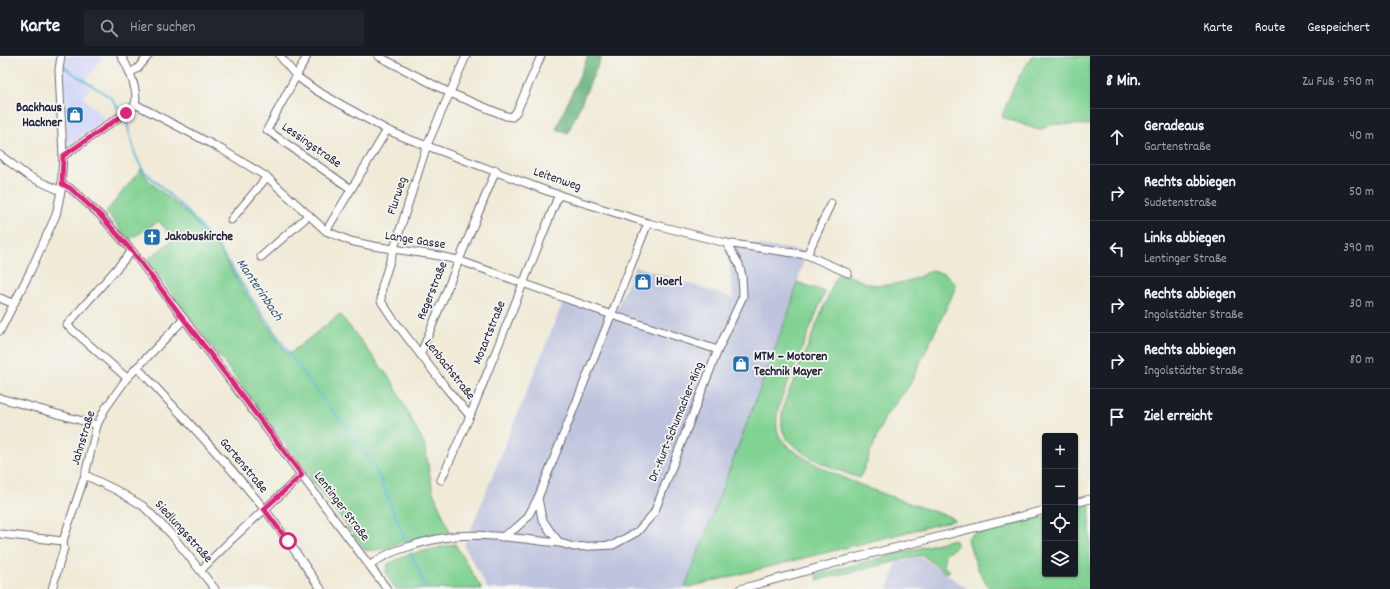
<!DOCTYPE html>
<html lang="de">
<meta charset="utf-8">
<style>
body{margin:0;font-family:Dekko,sans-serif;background:#20242c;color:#f1f3f6}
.controls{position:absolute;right:12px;bottom:12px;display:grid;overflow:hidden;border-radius:4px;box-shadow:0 1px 3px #0004}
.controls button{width:36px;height:36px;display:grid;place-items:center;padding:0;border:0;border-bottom:1px solid #363941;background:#171b24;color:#f1f3f6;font:20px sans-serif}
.stop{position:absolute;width:12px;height:12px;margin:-9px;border:3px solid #db2777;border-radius:50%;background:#fff}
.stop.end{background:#db2777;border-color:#fff;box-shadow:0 1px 4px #0008}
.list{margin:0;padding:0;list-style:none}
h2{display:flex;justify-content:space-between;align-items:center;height:52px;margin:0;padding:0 16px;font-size:17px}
h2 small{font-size:13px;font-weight:400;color:#9ea1a6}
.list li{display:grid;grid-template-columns:26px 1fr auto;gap:12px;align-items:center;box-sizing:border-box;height:56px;padding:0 16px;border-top:1px solid #363941}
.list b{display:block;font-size:15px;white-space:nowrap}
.list p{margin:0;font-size:13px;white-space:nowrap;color:#9ea1a6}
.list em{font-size:13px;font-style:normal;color:#9ea1a6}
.icon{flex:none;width:22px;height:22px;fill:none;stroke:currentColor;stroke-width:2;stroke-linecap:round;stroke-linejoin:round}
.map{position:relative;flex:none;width:1090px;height:533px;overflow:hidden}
header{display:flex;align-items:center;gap:24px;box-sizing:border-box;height:56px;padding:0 20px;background:#171b24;border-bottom:1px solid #363941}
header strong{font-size:19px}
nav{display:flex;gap:22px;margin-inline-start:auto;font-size:14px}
.search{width:280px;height:36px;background:#20242c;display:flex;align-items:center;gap:10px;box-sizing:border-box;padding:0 14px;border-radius:4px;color:#9ea1a6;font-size:15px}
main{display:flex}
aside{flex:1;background:#171b24}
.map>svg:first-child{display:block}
.built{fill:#d6d8f9}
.industrial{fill:#bec3de}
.green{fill:#81d293;stroke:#527a67}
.forest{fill:#68b47d;stroke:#456b5c}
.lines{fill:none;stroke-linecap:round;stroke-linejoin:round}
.stream{stroke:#5dbadb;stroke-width:2}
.minor-casing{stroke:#6a6872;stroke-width:9}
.minor{stroke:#fff;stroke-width:7}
.route{stroke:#db2777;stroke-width:5}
.labels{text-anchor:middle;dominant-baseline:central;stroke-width:3.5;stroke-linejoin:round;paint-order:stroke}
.poi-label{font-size:13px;font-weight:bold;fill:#22223b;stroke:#f6f6f2;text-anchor:start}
.street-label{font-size:13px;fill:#22223b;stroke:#f6f6f2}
.water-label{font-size:14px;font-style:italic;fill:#375773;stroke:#f6f6f2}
</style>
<header>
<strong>Karte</strong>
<div class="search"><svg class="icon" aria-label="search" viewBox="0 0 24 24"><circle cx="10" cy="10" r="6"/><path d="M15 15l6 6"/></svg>Hier suchen</div>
<nav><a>Karte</a><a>Route</a><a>Gespeichert</a></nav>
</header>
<main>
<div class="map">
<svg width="1090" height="533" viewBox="0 0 1090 533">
<rect width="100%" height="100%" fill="#f6f6f2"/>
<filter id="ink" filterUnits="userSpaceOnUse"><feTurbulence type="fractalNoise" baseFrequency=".025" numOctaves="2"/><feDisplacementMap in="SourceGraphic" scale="8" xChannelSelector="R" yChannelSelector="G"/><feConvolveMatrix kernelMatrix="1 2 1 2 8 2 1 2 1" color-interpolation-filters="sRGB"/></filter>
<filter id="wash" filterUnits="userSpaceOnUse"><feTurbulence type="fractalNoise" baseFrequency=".012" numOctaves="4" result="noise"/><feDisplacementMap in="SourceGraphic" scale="16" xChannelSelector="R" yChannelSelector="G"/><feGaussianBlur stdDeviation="0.9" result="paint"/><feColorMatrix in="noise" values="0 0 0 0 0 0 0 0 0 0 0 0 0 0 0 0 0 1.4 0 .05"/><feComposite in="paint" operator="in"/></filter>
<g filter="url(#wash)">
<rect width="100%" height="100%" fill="#f0ead7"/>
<path class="built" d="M 66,0 L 103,0 L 84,27 L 90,32 L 83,41 L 106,63 L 66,91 L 65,19 Z"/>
<g class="industrial">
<path d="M 728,184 L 806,196 L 791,250 L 685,532 L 679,533 L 488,533 L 464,490 L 563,246 L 615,257 L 635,210 L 733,242 Z"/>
<path d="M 921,501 L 967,532 L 966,533 L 888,533 L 897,507 Z"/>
</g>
<g class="green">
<path d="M 1033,0 L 1090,0 L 1090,69 L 1053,68 L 1039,74 L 1002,61 C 1010,38 1018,19 1033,0 Z"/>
<path d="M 141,113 L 150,126 L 189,159 L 219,194 L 247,240 L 288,299 L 340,258 L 392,325 L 424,388 L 433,436 L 450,476 C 435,478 421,481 407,485 C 391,489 382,496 365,494 L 147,204 L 174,183 L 159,165 L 129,184 L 106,156 Z"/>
<path d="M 932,214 L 947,219 L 956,229 L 951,242 L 909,330 L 885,361 L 860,422 C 839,415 795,399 784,378 C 780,370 782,359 783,350 L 837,219 C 847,216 857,224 866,227 C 888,233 914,225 932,214 Z"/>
<path d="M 797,226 L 825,236 L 779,349 C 777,359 775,370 779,379 C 793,410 914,449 948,460 L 955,464 L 685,532 L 791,250 Z"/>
<path d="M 1090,448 L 1090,533 L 990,533 C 979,518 972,500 968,482 L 971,479 L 1045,460 L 1045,518 L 1075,518 L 1075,452 Z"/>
<path d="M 954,483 L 957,490 L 945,498 L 943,510 L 950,515 L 946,517 L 922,499 L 818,524 L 816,519 Z"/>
<path d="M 455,488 L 482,533 L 396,533 L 386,518 L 388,508 L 408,499 Z"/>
</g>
<path class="forest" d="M 588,0 L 602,0 L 568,77 L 556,73 Z"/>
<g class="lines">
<g class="stream">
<path d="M 62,8 L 68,14 L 110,41 L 122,57"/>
<path d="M 124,60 L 126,64 L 136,101 L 143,114 L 189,157 L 220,193 L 249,239 L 301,314 L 351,378 L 377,415 L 406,486"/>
<path d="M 411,497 L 426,533"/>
</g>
</g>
</g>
<g filter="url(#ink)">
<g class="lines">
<defs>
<g id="minor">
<path d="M 280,0 L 296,20 L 317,35 L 387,74 L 406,82 L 547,135 L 603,153 L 648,167 L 726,187 L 807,199 L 848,217"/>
<path d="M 307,0 L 267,74 L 351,133"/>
<path d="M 378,0 L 450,37 L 506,60 L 512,61 L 517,55 L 541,0"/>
<path d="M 466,0 L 427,89 L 382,230 L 381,245 L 393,263 L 447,333 L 470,360"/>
<path d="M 130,17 L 138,12 L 148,0"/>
<path d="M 135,48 L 221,93 L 267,121 L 326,175 L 350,185 L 373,190 L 434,199 L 458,204 L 612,259 L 718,294"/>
<path d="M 0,99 L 28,120 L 61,135"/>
<path d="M 63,100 L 131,53 C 133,51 134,50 135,48 C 139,36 128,10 121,0"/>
<path d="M 62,128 L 70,132 L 101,160 L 132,195 L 184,263 L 387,533"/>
<path d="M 231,164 L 267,121"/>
<path d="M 326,175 L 387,74"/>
<path d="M 807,199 L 831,147"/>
<path d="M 261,201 L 309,159"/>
<path d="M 0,242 L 14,248"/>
<path d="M 0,275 L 30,216 L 56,159 L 61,135 L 63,100 L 59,14 L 61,0"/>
<path d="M 421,297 L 496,114"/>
<path d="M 137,311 C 180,358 225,403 265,454 C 285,479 302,506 321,533"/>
<path d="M 127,322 L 67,269 L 132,195"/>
<path d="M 0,342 L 97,369"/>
<path d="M 85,419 L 116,434 L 143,450 L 171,478 L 215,533"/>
<path d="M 441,424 L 470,360 L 559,138"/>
<path d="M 538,442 L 542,463 L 550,475 L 560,487 L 574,491 L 613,489 L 637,476 L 654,457 L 718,294 L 743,240 L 742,220 L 739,208 L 726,187"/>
<path d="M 1075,447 L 1090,443"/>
<path d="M 0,478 L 63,485"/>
<path d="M 502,481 L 516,472 L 527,462 L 538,442 L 648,167"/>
<path d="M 370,510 C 382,499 396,494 411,490 C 425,485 441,482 456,480 C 488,477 528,484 560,487"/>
<path d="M 201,514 L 230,485 L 302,419"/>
<path d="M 52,533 L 64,492 L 63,485 L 85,419 L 97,369 L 105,353 L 127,322 L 184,263"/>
<path d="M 740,533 L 850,503 L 1045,454"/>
</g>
</defs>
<use href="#minor" class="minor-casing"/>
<use href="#minor" class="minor"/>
</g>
</g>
<g class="lines" filter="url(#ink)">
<path class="route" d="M 126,57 L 63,100 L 62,128 L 70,132 L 101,160 L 132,195 L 302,419 L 264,453 L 288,485"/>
</g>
<defs>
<symbol id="shop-square" viewBox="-11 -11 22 22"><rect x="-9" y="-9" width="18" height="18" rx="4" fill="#1f6fb2" stroke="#f6f6f2"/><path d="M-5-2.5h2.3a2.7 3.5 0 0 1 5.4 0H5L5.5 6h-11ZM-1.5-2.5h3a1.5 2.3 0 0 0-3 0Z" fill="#fff"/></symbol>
<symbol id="church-square" viewBox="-11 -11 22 22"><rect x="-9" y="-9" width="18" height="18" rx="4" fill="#1f6fb2" stroke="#f6f6f2"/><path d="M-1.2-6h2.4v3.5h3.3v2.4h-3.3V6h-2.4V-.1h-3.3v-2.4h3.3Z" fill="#fff"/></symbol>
</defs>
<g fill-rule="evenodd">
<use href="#shop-square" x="65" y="49" width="20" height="20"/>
<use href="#church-square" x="142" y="171" width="20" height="20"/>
<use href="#shop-square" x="633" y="216" width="20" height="20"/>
<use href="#shop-square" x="731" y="298" width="20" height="20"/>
</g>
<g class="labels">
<g class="poi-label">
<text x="62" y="52" text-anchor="end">Backhaus<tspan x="62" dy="15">Hackner</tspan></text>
<text x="165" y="181">Jakobuskirche</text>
<text x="656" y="226">Hoerl</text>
<text x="754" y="301">MTM – Motoren<tspan x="754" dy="15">Technik Mayer</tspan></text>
</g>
<g class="street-label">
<text transform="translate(311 90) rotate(35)">Lessingstraße</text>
<text transform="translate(557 124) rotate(19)">Leitenweg</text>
<text transform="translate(398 140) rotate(-72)">Flurweg</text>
<text transform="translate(415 185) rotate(9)">Lange Gasse</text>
<text transform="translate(433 235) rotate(-68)">Regerstraße</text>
<text transform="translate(490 277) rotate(-68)">Mozartstraße</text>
<text transform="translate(449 314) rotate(52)">Lenbachstraße</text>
<text transform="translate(677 366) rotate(-68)">Dr.-Kurt-Schumacher-Ring</text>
<text transform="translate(84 382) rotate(-73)">Jahnstraße</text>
<text transform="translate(243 410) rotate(50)">Gartenstraße</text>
<text transform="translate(341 451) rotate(53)">Lentinger Straße</text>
<text transform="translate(183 476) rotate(48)">Siedlungsstraße</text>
</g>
<g class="water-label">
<text transform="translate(259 234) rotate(56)">Manterinbach</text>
</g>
</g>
</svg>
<div class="controls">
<button>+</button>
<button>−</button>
<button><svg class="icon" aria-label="locate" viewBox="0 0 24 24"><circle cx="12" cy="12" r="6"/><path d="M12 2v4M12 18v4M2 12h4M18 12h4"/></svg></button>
<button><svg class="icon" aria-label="layers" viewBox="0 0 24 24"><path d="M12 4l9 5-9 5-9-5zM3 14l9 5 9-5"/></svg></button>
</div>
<div class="stop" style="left:288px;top:485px"></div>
<div class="stop end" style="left:126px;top:57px"></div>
</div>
<aside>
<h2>8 Min.<small>Zu Fuß · 590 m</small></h2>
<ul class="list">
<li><svg class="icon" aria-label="ahead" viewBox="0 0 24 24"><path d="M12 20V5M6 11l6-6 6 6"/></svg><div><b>Geradeaus</b><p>Gartenstraße</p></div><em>40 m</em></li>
<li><svg class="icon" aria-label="right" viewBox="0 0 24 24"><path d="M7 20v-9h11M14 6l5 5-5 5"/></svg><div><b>Rechts abbiegen</b><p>Sudetenstraße</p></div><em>50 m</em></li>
<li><svg class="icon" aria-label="left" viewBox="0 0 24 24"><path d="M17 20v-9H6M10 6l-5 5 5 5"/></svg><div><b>Links abbiegen</b><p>Lentinger Straße</p></div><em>390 m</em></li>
<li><svg class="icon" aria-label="right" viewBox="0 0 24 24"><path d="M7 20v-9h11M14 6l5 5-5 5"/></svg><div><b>Rechts abbiegen</b><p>Ingolstädter Straße</p></div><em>30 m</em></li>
<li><svg class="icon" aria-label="right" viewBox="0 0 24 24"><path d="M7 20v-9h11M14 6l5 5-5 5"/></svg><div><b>Rechts abbiegen</b><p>Ingolstädter Straße</p></div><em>80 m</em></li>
<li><svg class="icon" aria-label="arrive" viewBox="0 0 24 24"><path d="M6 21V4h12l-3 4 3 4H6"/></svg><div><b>Ziel erreicht</b></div></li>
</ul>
</aside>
</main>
